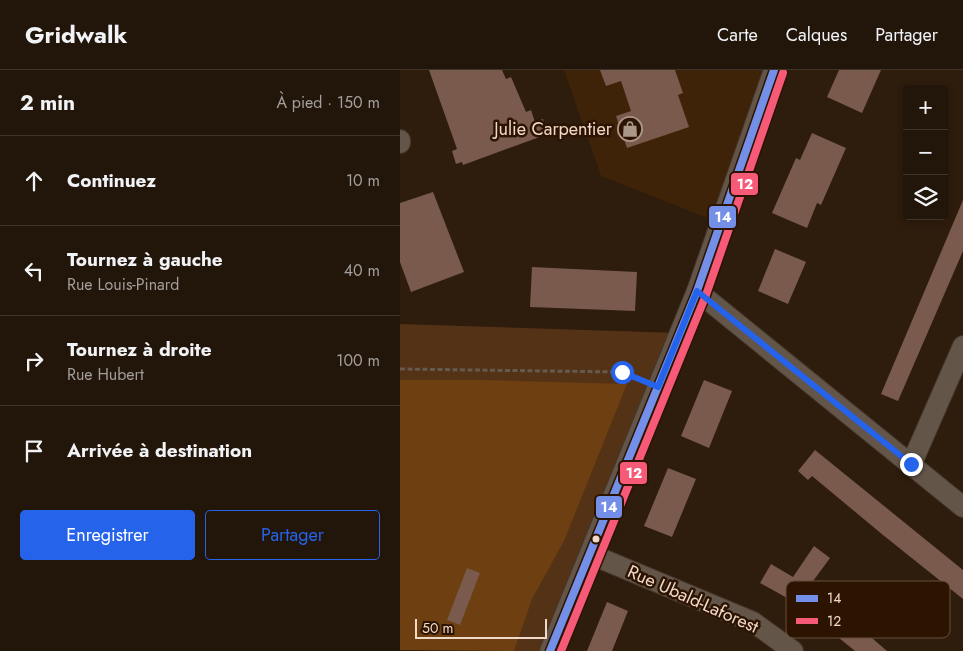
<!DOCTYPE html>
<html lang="fr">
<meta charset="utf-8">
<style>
body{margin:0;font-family:Jost,sans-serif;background:#2e2218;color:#f1f3f6}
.controls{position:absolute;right:15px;top:15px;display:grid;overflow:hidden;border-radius:5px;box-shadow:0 2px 8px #0003}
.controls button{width:45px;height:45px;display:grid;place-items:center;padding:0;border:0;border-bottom:1px solid #3f342b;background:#22150a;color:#f1f3f6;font:25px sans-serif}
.scale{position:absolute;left:15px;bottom:12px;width:132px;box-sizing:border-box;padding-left:5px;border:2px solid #efd9c9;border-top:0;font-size:14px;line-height:18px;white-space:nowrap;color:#efd9c9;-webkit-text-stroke:4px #2c1400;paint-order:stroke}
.stop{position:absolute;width:15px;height:15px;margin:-11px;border:4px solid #2563eb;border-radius:50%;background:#fff}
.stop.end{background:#2563eb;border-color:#fff;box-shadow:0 1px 5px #0008}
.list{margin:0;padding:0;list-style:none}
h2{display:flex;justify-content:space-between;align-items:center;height:65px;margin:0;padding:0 20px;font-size:21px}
h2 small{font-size:16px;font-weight:400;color:#a29f9c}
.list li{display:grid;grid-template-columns:32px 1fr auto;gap:15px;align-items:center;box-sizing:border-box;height:90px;padding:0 20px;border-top:1px solid #3f342b}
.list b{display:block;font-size:19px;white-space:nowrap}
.list p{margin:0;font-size:16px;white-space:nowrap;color:#a29f9c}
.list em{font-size:16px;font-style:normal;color:#a29f9c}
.actions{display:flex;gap:10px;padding:15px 20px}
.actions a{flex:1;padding:11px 0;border:1px solid #2563eb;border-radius:5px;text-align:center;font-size:18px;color:#2563eb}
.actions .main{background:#2563eb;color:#fff}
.icon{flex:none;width:28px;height:28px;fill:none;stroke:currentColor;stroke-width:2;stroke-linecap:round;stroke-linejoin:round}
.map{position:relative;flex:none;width:563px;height:581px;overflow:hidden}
header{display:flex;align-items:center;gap:30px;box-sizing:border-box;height:70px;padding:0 25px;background:#22150a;border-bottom:1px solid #3f342b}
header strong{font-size:24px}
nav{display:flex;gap:28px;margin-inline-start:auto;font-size:18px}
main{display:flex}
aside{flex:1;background:#22150a}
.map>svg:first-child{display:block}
.built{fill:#3f2309}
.green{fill:#543216}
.forest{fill:#6d3f11}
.building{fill:#795a4c}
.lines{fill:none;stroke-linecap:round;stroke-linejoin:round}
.minor-casing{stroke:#45372d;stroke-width:22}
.path{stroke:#66594e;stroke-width:3;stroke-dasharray:5 2.5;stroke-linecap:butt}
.minor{stroke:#645549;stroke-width:20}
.bus-1-casing{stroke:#2c1400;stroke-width:11}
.bus-2-casing{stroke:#2c1400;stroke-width:11}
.bus-1{stroke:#738fe7;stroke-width:8}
.bus-2{stroke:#f75a77;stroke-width:8}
.route{stroke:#2563eb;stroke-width:6}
.bus-dot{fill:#efd9c9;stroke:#2c1400;stroke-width:2}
.labels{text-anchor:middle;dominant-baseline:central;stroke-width:5;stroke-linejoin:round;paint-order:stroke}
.poi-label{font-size:18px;fill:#efd9c9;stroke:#2c1400;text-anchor:end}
.street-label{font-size:18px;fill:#efd9c9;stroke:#2c1400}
.key{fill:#2c1400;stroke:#664f3c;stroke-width:1}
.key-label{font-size:14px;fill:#efd9c9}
.line-badge{stroke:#2c1400;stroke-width:2}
.badge-label{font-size:14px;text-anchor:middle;font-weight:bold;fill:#fff}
</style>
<header>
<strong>Gridwalk</strong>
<nav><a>Carte</a><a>Calques</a><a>Partager</a></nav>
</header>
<main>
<aside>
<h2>2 min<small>À pied · 150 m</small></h2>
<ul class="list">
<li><svg class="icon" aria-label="ahead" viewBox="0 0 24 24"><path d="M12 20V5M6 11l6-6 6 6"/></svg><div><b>Continuez</b></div><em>10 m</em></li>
<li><svg class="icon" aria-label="left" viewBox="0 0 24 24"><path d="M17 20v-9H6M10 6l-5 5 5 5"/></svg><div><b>Tournez à gauche</b><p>Rue Louis-Pinard</p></div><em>40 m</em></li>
<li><svg class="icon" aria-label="right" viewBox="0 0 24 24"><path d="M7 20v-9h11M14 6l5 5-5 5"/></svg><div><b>Tournez à droite</b><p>Rue Hubert</p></div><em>100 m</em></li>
<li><svg class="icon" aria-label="arrive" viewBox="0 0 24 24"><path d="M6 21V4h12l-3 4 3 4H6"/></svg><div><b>Arrivée à destination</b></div></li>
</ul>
<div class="actions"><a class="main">Enregistrer</a><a>Partager</a></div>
</aside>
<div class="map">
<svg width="563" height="581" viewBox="0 0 563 581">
<rect width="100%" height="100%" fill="#2e1c0d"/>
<path class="built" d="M 164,0 L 374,0 L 321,153 L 201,106 Z"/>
<path class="green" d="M 0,254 L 280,263 L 150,581 L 95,581 L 0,542 Z"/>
<path class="forest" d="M 0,310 L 82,310 L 227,314 L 164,471 L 132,529 L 114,581 L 0,580 Z"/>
<g class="building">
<path d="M 29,0 L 102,0 L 106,9 L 111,7 L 126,42 L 131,40 L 135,52 L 143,49 L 148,64 L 63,95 L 62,92 L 56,94 L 52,81 L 57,79 Z"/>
<path d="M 200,0 L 275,0 L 283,23 L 278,25 L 289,57 L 227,78 L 216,46 L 231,41 L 221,11 L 206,16 Z"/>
<path d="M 439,0 L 481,0 L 462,43 L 427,27 Z"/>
<path d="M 412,63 L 446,78 L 421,135 L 417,133 L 407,158 L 372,143 L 396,88 L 400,90 Z"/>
<path d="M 33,122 L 64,202 L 11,222 L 0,192 L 0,133 Z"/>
<path d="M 563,130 L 563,181 L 498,331 L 481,324 Z"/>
<path d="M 375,179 L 406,192 L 388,234 L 358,221 Z"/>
<path d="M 132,197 L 237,202 L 235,241 L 130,237 Z"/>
<path d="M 304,310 L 332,321 L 309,378 L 281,366 Z"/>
<path d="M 415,380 L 563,500 L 563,529 L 483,465 L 412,406 L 408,410 L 398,401 Z"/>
<path d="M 268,398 L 296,409 L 272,467 L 244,456 Z"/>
<path d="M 414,476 L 430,488 L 408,518 L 456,558 L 458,556 L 487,581 L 455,581 L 396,533 L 360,513 L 371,494 L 393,507 Z"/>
<path d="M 67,498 L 80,503 L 60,555 L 47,550 Z"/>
<path d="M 207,532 L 228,541 L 212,581 L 187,581 Z"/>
</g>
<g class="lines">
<defs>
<g id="minor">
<path d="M 0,70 L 0,73"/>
<path d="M 297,221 L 563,437"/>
<path d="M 511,395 L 563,276"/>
<path d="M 190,484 L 353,552 L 393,581"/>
<path d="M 150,581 L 297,221 L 374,0"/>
</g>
</defs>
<use href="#minor" class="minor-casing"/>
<path class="path" d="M 0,299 L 222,302 L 243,311"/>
<use href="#minor" class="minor"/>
<defs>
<path id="bus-1" d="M 150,581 L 297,221 L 374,0"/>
<path id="bus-2" d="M 161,581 L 306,225 L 383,3"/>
</defs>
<use href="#bus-1" class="bus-1-casing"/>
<use href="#bus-2" class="bus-2-casing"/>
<use href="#bus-1" class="bus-1"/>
<use href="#bus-2" class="bus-2"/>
</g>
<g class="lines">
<path class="route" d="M 222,302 L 258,317 L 297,221 L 511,394"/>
</g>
<defs>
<symbol id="shop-ring" viewBox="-11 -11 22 22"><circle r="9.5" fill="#2c1400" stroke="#ab9787" stroke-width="1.5"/><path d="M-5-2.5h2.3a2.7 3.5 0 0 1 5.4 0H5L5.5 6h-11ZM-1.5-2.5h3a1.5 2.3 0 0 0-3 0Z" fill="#ab9787"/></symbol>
</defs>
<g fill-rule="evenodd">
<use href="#shop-ring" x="216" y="45" width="28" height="28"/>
</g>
<circle class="bus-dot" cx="196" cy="469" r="4.5"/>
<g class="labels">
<g class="poi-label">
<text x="212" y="59">Julie Carpentier</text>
</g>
<g class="street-label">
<text transform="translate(293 529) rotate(24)">Rue Ubald-Laforest</text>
</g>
</g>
<rect x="386" y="511" width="164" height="57" rx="8" class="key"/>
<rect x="396" y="525" width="22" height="7" fill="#738fe7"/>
<rect x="396" y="548" width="22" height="6" fill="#f75a77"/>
<g class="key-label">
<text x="427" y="533">14</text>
<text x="427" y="556">12</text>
</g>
<g class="line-badge">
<rect x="330" y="102" width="29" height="24" rx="5" fill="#f75a77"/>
<rect x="308" y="135" width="29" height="24" rx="5" fill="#738fe7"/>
<rect x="219" y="391" width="29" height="24" rx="5" fill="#f75a77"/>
<rect x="195" y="425" width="28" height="24" rx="5" fill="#738fe7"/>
</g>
<g class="badge-label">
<text x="345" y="119">12</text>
<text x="323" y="152">14</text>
<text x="234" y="408">12</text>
<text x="209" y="442">14</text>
</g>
</svg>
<div class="controls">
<button>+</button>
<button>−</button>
<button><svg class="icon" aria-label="layers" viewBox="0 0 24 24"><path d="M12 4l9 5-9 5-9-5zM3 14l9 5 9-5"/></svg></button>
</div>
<div class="scale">50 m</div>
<div class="stop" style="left:222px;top:302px"></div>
<div class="stop end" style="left:511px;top:394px"></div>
</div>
</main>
